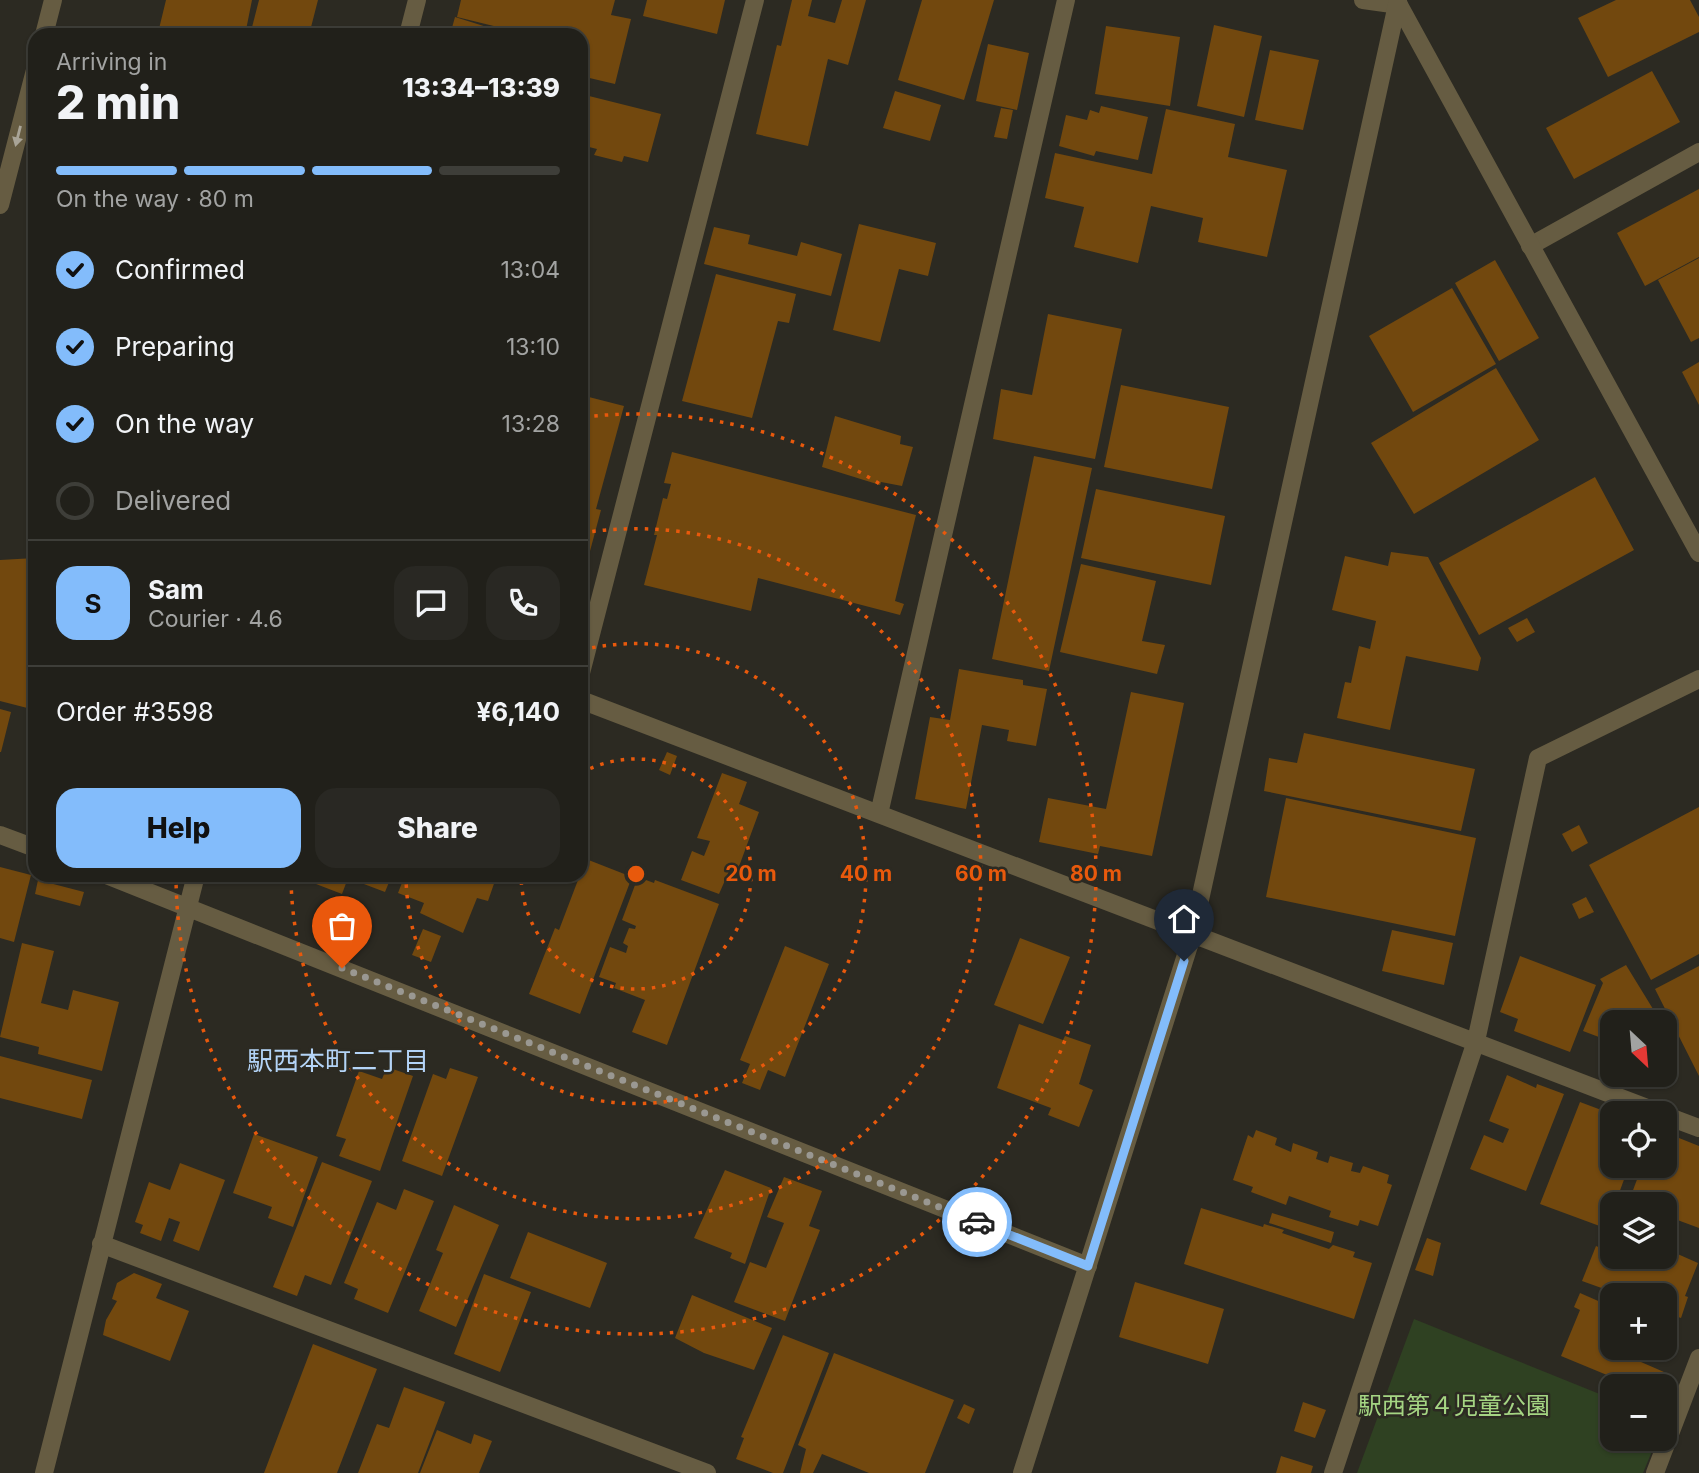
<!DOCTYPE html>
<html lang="en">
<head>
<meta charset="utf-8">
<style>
  body { margin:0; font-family:Inter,"Noto Sans JP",sans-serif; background:#292823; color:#f1f3f6; height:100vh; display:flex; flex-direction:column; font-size:26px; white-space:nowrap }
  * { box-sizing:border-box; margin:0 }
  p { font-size:23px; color:#a2a3a2 }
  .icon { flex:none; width:38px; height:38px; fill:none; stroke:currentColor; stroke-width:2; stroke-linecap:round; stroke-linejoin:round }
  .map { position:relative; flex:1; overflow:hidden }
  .side { position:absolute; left:28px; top:28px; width:560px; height:854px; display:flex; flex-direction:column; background:#21201a; border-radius:21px; box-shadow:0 2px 5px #0004,0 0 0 2px #3e3e39 }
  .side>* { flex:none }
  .needle { width:46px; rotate:154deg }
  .buttons { position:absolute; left:1600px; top:1010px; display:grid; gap:14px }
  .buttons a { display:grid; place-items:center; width:77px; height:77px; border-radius:14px; background:#21201a; box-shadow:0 2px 5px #0004,0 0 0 2px #3e3e39; font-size:35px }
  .pin { position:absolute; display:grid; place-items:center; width:60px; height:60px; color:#fff; margin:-72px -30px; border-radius:50% 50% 50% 0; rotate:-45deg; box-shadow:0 0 7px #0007 }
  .pin .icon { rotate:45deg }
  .courier { position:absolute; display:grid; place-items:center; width:70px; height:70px; margin:-35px; border:5px solid #83bcfb; border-radius:50%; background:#fff; color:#222; box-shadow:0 2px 9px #0007 }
  .head em { font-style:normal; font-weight:800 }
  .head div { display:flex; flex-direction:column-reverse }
  .head { display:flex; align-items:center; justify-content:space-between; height:119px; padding:0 28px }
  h1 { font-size:46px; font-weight:800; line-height:52px }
  .bar { display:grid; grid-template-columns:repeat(4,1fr); gap:10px 7px; align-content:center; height:84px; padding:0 28px }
  .bar i { height:9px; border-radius:5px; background:#3e3e39 }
  .bar .current { background:#83bcfb }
  .bar p { grid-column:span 4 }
  .line { display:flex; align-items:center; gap:18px; padding:0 28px; border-top:2px solid #3e3e39 }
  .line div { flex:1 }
  .round { display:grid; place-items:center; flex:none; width:74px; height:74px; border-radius:21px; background:#292823 }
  ol { padding:0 28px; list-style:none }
  li { display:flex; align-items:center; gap:21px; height:77px }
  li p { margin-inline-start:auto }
  li .icon { padding:7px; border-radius:50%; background:#83bcfb; color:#111; stroke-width:4 }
  li:last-child { color:#a2a3a2 }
  li i { width:38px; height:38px; border:4px solid #3e3e39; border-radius:50% }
  .primary-button { display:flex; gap:14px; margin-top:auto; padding:14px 28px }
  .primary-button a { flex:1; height:80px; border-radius:21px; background:#83bcfb; color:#111; font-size:28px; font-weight:800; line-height:80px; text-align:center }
  .primary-button a+a { background:#292823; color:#f1f3f6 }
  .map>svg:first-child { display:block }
</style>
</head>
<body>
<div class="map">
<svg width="1699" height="1473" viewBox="0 0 1699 1473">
  <rect width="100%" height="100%" fill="#2c2a22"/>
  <!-- green -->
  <path fill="#2f4122" d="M1414,1319L1612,1399V1438L1657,1439L1643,1473H1357Z"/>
  <!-- building -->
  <path fill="#72480e" d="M166,0H252L245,35L158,33Z
    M259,0H318L309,35H250Z
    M461,0H615L611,15L631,19L615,84L581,76L587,49L581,47V35H530L457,17Z
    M647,0H725L717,34L643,16Z
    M792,0H812L808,16L835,23L842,0H866L848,65L828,59L808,146L756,134L777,45L781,46Z
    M922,0H994L964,100L898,80Z
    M1616,0H1690L1699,17V32L1608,77L1578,18Z
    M455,17L490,28L488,35H450Z
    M1214,25L1262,36L1244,117L1197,106Z
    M1106,26L1180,37L1170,106L1095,94Z
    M988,44L1029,53L1017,110L976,101Z
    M1270,50L1319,60L1303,130L1255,120Z
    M1652,71L1680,122L1574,179L1546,128Z
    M895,91L941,105L930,141L883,128Z
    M581,94L661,114L648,162L624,156L622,162L594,155L597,149L581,145Z
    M1101,106L1148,117L1138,160L1096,151L1094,156L1059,146L1066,115L1087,120L1090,110L1099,113Z
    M1001,108L1013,110L1007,139L994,137Z
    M1166,109L1235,124L1228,157L1287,170L1267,257L1198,242L1203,218L1151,206L1138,263L1074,247L1084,207L1045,198L1055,153L1152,174Z
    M1699,189V257L1645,286L1617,233Z
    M859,224L936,243L928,276L899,269L880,342L833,330Z
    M714,227L750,235L748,244L797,256L801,242L842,254L831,296L704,264Z
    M1699,258V338L1691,342L1658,280Z
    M1495,260L1539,338L1499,361L1455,283Z
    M716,274L796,294L789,323L778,321L752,418L682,401Z
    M581,276L590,278L586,296L590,301L585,321L581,324Z
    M1452,288L1496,364L1413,412L1369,336Z
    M1048,314L1122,329L1095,459L993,439L1001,389L1032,395Z
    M1699,362V405L1682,372Z
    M1496,368L1539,440L1414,514L1371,443Z
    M1121,385L1229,407L1212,489L1104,467Z
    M581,395L624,406L596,509L601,510L582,581Z
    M835,416L901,436L900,444L913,447L902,486L881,482L880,485L822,467Z
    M34,444H35V478L26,475Z
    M672,452L916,515L895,601L904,604L900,615L758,578L751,611L644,585L657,535H654L663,498L667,499L671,484L664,483Z
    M1034,456L1092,468L1049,671L992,659Z
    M1595,477L1634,550L1479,635L1439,563Z
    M1096,489L1225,516L1211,585L1081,558Z
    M1391,552L1428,557L1481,658L1478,671L1406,656L1390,730L1337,718L1345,682L1351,683L1359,646L1370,649L1376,621L1332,610L1345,556L1388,566Z
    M35,558V710L0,701V560Z
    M1081,564L1156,581L1142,641L1165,645L1157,674L1060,652Z
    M1527,618L1535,632L1517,642L1508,628Z
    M959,669L1023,680V685L1047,689L1036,746L1007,741L1009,730L982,725L966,809L915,799L930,717L950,720Z
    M1131,692L1184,703L1152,856L1100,846L1098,854L1039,842L1048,798L1106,809Z
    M0,709L11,712L1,752H0Z
    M1304,733L1475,769L1461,831L1264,791L1269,758L1297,763Z
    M667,752L677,756L670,775L659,770Z
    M722,773L747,782L739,804L759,812L737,872L730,869L719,894L681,880L692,851L704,856L710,841L697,838Z
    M1286,798L1476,838L1455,936L1266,897Z
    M1699,807V954L1651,980L1589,865Z
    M1579,825L1588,843L1572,852L1562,834Z
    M586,859L632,877L580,1014L529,994L555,928L559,930Z
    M0,867L31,875L14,942L0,938Z
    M320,875H392L385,892L348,878L342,894L316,884Z
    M405,875H497L488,901L477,898L463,933L420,913L424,903L398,893Z
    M638,877L654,883L655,880L719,904L667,1045L632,1032L645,1000L614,988L616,983L599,977L610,947L626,953L628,946L623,943L629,928L635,929L636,926L622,920Z
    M38,880L84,892L80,906L35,894Z
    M1586,897L1594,912L1579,919L1572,904Z
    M423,929L441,936L431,962L412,955Z
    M1392,930L1453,943L1444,985L1382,971Z
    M1020,938L1070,957L1043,1024L994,1005Z
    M22,943L54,951L41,1003L68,1010L73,990L119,1002L102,1071L38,1054L39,1047L0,1037Z
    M785,946L829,964L785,1077L768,1070L760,1090L742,1083L750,1064L740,1060Z
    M1520,956L1596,985L1570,1052L1514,1031L1518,1019L1500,1012Z
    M1626,965L1661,1022H1612V1042L1583,1031L1603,983L1600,979Z
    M1699,966V1076L1655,989Z
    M1019,1024L1063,1040L1065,1036L1091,1045L1079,1084L1093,1090L1079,1127L1048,1115L1051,1108L997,1088Z
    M1664,1028L1676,1047L1669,1065L1664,1063Z
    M0,1056L92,1080L82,1119L0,1098Z
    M387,1067L413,1076L380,1171L339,1156L346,1139L336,1136L359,1071L382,1079Z
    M450,1068L478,1077L442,1176L402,1161L433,1074L446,1079Z
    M1507,1075L1536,1088L1537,1084L1564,1094L1526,1191L1470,1169L1484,1135L1503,1143L1509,1129L1489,1121Z
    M1580,1102L1612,1114V1166H1629L1615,1204H1612L1605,1228L1540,1204Z
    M1256,1130L1277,1138L1275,1145L1291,1152L1293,1143L1318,1152L1316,1159L1328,1163L1330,1156L1353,1163L1351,1171L1360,1173L1363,1166L1389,1175L1387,1183L1392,1185L1378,1226L1360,1220L1358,1226L1329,1217L1331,1211L1289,1196L1286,1205L1251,1192L1253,1187L1233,1180L1248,1135L1253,1138Z
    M1664,1132L1699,1146V1228L1664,1215V1204L1629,1201L1642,1166H1664Z
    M254,1134L318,1157L293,1227L268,1218L272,1207L233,1193Z
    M322,1162L372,1181L331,1285L305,1275L297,1296L273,1287Z
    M180,1163L225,1180L199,1251L173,1241L180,1222L169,1218L161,1241L140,1233L143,1225L135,1222L149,1182L170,1190Z
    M725,1170L771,1188L745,1264L730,1258L732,1253L694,1238Z
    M784,1177L822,1191L809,1226L820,1230L785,1321L734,1302L750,1262L766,1268L784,1223L767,1217Z
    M404,1189L434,1201L388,1313L354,1299L358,1289L344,1283L377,1202L396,1210Z
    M454,1205L499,1225L456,1327L419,1311L443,1253L436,1250Z
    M1201,1208L1263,1227L1264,1224L1284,1230L1282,1233L1329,1249L1333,1245L1355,1252L1353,1257L1372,1263L1354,1319L1184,1264Z
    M1272,1213L1334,1232L1331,1243L1269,1223Z
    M1611,1226L1612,1256H1664V1248L1698,1263L1685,1296L1688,1297L1681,1318L1664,1312V1295H1621L1582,1281L1596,1246L1603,1249Z
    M528,1232L607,1263L590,1308L510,1278Z
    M1427,1238L1441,1243L1433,1276L1415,1270Z
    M134,1273L162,1284L156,1298L189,1311L170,1361L103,1335L106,1320L117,1301L112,1299L117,1283Z
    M484,1274L531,1292L500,1372L454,1354Z
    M1135,1282L1224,1309L1208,1364L1119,1337Z
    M1580,1293L1612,1307V1348H1653L1650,1355L1645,1352L1641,1362L1664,1372L1658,1386H1624L1618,1383L1619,1380L1561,1356L1580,1310L1574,1307Z
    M692,1295L772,1328L754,1370L704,1353L675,1338Z
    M783,1335L829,1353L783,1473H773L736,1459L744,1438L741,1437Z
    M313,1344L377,1369L337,1473H264Z
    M834,1353L954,1400L925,1473H869L822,1454L813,1473H800L806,1449L798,1445Z
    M404,1387L445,1402L418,1473H358L377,1424L389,1428Z
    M1303,1402L1326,1410L1315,1438L1294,1431Z
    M964,1404L975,1409L969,1424L957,1418Z
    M437,1430L471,1444L474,1434L492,1441L479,1473H420Z
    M1281,1456L1313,1466L1311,1473H1276Z"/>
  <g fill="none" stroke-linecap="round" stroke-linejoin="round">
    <!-- minor -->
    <path stroke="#665c42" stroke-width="18" d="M1363,0L1399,5
      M408,35L417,0
      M1530,246L1699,152
      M581,673L755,0
      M581,700L1660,1113
      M879,814L1066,0
      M0,835L35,848
      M106,875L1088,1266
      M1664,1115L1699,1128
      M101,1244L707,1473
      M44,1473L196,875
      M1333,1473L1476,1041L1538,758L1699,679
      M1655,1473L1699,1358"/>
    <!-- tertiary -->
    <path stroke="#665c42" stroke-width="18" d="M1399,5L1699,553
      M44,35L53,0
      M0,205L35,70
      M1022,1473L1192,936L1398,0"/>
  </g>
  <!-- one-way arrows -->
  <defs><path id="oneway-solid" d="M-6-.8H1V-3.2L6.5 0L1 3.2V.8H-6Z" transform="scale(1.75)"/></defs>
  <use fill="#a9a497" href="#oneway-solid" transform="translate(18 136) rotate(104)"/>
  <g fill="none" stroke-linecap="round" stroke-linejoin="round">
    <!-- done -->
    <path stroke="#9a9892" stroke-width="7" stroke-dasharray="0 12.6" d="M342,968L977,1222"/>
    <!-- route -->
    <path stroke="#83bcfb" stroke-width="9" d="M977,1222L1088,1266L1184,961"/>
  </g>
  <!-- distance rings -->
  <g fill="none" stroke="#e8590c" stroke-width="3.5" stroke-dasharray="3.5 7">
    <path d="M581 773A115 115 0 1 1 521 875"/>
    <path d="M582 650A230 230 0 1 1 406 876"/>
    <path d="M582 533A345 345 0 1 1 291 877"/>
    <path d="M584 417A460 460 0 1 1 176 878"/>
  </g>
  <g text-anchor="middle" stroke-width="5" stroke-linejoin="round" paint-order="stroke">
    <!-- park labels -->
    <g font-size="24" fill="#a5d583" stroke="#2c2a22">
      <text x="1454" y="1414">駅西第４児童公園</text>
    </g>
    <!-- neighbourhood labels -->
    <g font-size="26" fill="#b4d4f7" stroke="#2c2a22">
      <text x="338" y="1070">駅西本町二丁目</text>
    </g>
  </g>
  <circle cx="636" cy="874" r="10" fill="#e8590c" stroke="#2c2a22" stroke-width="3.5"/>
  <g font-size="21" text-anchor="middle" font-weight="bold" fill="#e8590c" stroke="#2c2a22" stroke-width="5" stroke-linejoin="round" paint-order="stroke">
    <text x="751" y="881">20 m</text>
    <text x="866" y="881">40 m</text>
    <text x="981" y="881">60 m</text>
    <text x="1096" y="881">80 m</text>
  </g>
</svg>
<div class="buttons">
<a><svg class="needle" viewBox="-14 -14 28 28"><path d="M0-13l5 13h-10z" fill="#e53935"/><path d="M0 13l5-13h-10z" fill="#a2a3a2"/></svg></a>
<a><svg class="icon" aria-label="locate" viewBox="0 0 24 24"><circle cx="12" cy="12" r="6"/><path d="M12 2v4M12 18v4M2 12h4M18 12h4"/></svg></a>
<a><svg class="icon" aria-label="layers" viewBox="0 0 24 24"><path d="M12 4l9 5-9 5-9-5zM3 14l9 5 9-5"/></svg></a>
<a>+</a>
<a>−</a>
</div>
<div class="pin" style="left:342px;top:968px;background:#ea580c"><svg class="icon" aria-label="bag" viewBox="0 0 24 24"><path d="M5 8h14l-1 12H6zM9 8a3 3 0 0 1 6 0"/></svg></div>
<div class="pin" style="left:1184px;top:961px;background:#1f2937"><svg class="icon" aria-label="home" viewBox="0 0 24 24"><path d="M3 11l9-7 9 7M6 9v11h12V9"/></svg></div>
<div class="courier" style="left:977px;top:1222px"><svg class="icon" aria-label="car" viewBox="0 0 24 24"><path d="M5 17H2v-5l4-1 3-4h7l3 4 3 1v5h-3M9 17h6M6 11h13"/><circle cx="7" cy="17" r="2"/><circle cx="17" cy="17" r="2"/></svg></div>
<section class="side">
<div class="head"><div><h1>2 min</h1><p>Arriving in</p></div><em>13:34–13:39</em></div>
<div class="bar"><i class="current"></i><i class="current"></i><i class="current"></i><i></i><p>On the way · 80 m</p></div>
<ol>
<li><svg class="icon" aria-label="check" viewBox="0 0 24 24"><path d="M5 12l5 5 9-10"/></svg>Confirmed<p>13:04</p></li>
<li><svg class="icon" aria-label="check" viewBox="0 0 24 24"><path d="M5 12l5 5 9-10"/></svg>Preparing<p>13:10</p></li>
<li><svg class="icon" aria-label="check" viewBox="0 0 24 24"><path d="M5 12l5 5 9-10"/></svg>On the way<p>13:28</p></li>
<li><i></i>Delivered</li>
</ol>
<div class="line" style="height:126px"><b class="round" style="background:#83bcfb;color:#111">S</b><div><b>Sam</b><p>Courier · 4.6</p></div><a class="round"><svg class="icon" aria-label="chat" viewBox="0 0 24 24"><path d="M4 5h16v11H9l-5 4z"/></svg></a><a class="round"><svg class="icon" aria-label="phone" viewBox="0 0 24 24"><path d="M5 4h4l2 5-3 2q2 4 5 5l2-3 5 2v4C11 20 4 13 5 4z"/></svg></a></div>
<div class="line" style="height:91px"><div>Order #3598</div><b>¥6,140</b></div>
<div class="primary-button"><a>Help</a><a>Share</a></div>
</section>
</div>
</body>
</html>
